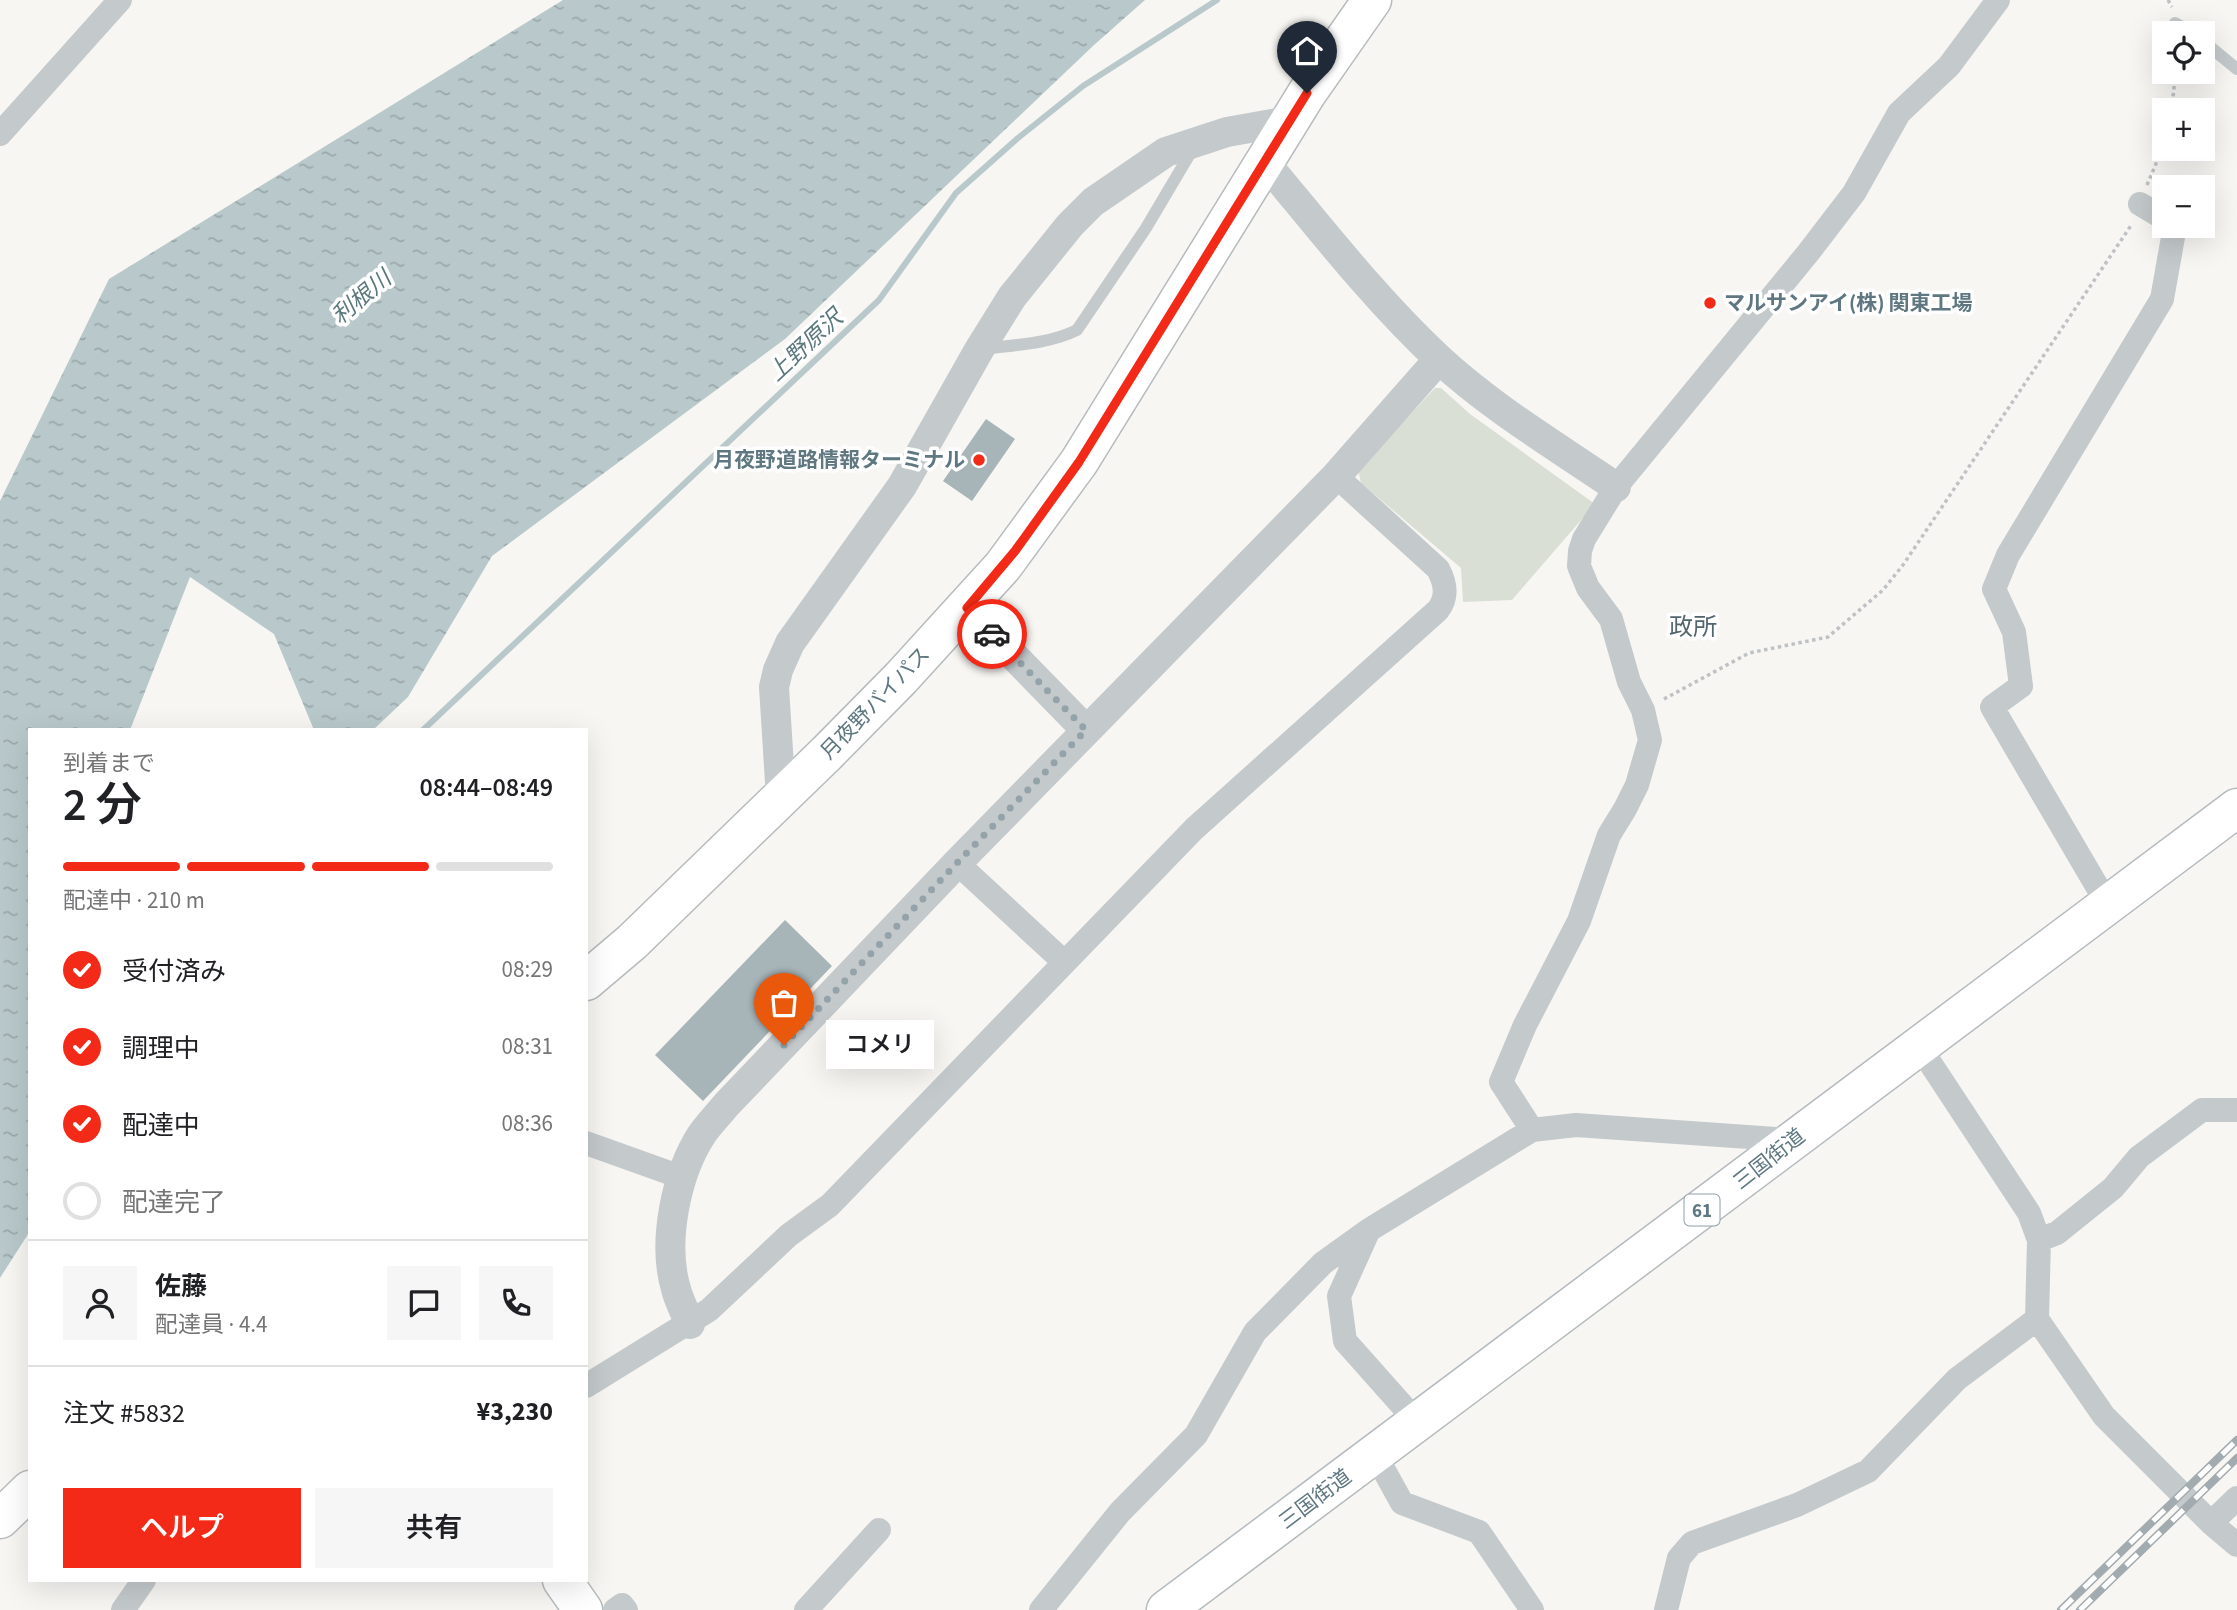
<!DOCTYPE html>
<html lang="ja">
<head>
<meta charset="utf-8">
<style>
  body { margin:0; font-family:"Source Sans 3","Noto Sans JP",sans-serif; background:#f6f6f6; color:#202124; height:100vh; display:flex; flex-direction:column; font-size:26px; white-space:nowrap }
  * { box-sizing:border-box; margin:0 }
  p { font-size:23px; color:#757577 }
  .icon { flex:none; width:38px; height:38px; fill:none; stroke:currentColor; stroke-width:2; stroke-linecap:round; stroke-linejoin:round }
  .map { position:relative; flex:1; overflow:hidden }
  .sheet { position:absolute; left:28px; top:728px; width:560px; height:854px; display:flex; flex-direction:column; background:#fff; border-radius:0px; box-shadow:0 7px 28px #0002 }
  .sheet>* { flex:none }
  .controls { position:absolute; left:2152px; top:21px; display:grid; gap:14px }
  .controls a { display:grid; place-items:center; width:63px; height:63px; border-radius:0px; background:#fff; box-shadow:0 7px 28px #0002; font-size:35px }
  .pin { position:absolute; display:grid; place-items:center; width:60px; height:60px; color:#fff; margin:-72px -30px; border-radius:50% 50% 50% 0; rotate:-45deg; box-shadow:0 0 7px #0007 }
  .pin .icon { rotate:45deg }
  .courier { position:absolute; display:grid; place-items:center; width:70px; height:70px; margin:-35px; border:5px solid #f32a17; border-radius:50%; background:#fff; color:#222; box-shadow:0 2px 9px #0007 }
  .bubble { position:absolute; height:49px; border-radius:0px; background:#fff; box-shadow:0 7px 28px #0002; font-size:23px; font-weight:600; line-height:49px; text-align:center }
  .head em { font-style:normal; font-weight:600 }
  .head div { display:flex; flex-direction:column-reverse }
  .head { display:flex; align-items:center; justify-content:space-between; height:119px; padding:0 35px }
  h1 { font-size:46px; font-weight:600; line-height:52px }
  .bar { display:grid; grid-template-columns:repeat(4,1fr); gap:10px 7px; align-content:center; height:84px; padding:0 35px }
  .bar i { height:9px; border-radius:5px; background:#e0e0e0 }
  .bar .selected { background:#f32a17 }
  .bar p { grid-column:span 4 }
  .line { display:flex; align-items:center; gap:18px; padding:0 35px; border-top:2px solid #e0e0e0 }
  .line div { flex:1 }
  .round { display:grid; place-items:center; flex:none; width:74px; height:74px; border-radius:0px; background:#f6f6f6 }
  ol { padding:0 35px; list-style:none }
  li { display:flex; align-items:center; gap:21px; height:77px }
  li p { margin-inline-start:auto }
  li .icon { padding:7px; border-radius:50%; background:#f32a17; color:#fff; stroke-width:4 }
  li:last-child { color:#757577 }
  li i { width:38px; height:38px; border:4px solid #e0e0e0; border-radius:50% }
  .button { display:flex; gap:14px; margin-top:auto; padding:14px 35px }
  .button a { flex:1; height:80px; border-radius:0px; background:#f32a17; color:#fff; font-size:28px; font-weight:600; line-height:80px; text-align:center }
  .button a+a { background:#f6f6f6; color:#202124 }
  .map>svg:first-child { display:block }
</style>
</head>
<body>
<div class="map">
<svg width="2237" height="1610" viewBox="0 0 2237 1610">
  <defs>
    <pattern id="water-ripples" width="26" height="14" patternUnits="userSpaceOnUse" patternTransform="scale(1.75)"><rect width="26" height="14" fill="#b9c9cb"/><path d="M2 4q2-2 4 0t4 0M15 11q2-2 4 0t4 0" fill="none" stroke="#9aa8aa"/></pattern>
  </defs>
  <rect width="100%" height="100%" fill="#f7f6f3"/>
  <!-- park -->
  <path fill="#d9dfd4" d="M1435,388H1441L1470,414L1595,504L1512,600L1463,602L1461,568L1361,483L1358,470Z"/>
  <!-- water -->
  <path fill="url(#water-ripples)" d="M563,0H1145L1094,45L785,339L492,556L408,697L373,730H314L274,634L190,577L130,730H30V1231L0,1278V501L109,279Z"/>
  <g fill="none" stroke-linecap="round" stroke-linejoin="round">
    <!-- stream -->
    <path stroke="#b9c9cb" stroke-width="6" d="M423,730L879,300L956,193L1018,138L1083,86L1217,0"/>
  </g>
  <!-- building -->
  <path fill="#a7b4b8" d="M986,419L1015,439L972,501L943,481Z
    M785,920L832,966L703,1101L655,1055Z"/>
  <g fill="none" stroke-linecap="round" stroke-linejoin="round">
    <defs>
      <path id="primary" d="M1166,1610L2237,808"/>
      <path id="trunk" d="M586,981L632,942L827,753L901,678L1003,566L1079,462L1307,93L1372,0
        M0,1519L30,1490
        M562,1580L583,1610"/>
    </defs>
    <!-- primary casing -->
    <use href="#primary" stroke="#b4bbbe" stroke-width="41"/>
    <!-- trunk casing -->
    <use href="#trunk" stroke="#b6bbbd" stroke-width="41"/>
    <!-- path -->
    <path stroke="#bfc2c4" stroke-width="3.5" stroke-dasharray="3.5 3.5" stroke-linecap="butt" d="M2168,0L2172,7
      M2170,110L2174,91V72
      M2147,185L2163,147L2165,136
      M1664,699L1749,653L1828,637L1883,590L1903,565L2132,224"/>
    <!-- service -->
    <path stroke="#c4c9cc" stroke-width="12" d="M2175,23L2193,33
      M2203,41L2237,69
      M982,349C1013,345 1049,344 1077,330L1146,228L1194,147"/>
    <!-- minor -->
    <path stroke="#c4c9cc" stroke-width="24" d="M0,134L120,0
      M2140,204L2165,219
      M957,863L1063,961
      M2108,905L1992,707L2021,686L2014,632L1994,589L2008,555L2162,299L2175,226
      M1919,1046L2029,1213L2039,1240L2037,1319L2104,1416L2211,1523L2237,1545
      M1532,1130L1501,1082L1525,1025L1579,921L1609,835L1625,809L1637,785L1650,740L1643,710L1629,682L1611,619L1588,588L1579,566L1580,551L1584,539L1616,487L1808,253L1854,193L1899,113L1949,66L1998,0
      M586,1143L681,1177
      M1367,1234L1339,1296L1345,1341L1417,1422
      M2039,1240L2057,1233L2113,1188L2139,1157L2202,1110H2237
      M586,1386L709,1310L789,1235L830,1205L1194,829L1438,610C1448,597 1446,584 1438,569L1336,476
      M1375,1454L1402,1503L1479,1532L1532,1610
      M2211,1523L2237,1498
      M123,1610L144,1580
      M615,1610L622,1605L626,1610
      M806,1610L879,1530
      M1041,1610L1120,1512L1196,1435L1255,1332L1323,1263L1369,1230L1532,1130L1576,1125L1792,1140
      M1666,1610L1679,1558L1692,1543L1797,1505L1868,1471L1957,1379L2037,1319"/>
    <!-- tertiary -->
    <path stroke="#c4c9cc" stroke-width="30" d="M1264,161C1320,228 1374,298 1438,358C1492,408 1556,446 1616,487
      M967,608L1086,730
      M781,798L774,687L778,670L790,643L902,486L979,350L1012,297L1070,225L1093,202L1166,152L1227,132L1289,121
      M690,1324C685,1312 679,1301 676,1289C662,1242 676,1174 702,1134C709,1124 718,1115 726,1105L957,863L1336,476L1439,359"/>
    <!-- primary -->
    <use href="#primary" stroke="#fff" stroke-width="38"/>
    <!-- trunk -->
    <use href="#trunk" stroke="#fff" stroke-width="38"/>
    <defs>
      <path id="rail" d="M2061,1610L2237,1440
        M2080,1610L2237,1458"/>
    </defs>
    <!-- rail casing -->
    <use href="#rail" stroke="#a2abaf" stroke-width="8"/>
    <!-- rail -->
    <use href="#rail" stroke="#fff" stroke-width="5" stroke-dasharray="16" stroke-linecap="butt"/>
  </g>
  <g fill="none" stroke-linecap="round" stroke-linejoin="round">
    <!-- done -->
    <path stroke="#94a3a9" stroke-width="7" stroke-dasharray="0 12.6" d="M784,1045L957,863L1086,730L992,634"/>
    <!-- route -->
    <path stroke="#f32a17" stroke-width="9" d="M992,634L967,608L1015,551L1079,462L1307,93"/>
  </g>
  <!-- markers -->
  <g fill="#f32a17" stroke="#fff" stroke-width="2.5">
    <circle cx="1710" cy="303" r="7"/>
    <circle cx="979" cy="460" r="7"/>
  </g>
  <g text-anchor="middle" stroke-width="7" stroke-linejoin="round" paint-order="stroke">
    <!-- shield labels -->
    <rect fill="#fff" stroke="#8fa0a7" stroke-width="2" x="1684.5" y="1194.5" width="35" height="31" rx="5"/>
    <g font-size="19" font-weight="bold" fill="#5f7781">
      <text x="1702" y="1217">61</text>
    </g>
    <!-- poi labels -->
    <g font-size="21" font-weight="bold" fill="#5f7781" stroke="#fff" text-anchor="start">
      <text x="1724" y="310">マルサンアイ(株) 関東工場</text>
      <text x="965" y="467" text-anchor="end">月夜野道路情報ターミナル</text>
    </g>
    <!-- street labels -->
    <g font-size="21" fill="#5f7781" stroke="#fff">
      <text transform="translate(875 703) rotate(-46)" y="7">月夜野バイパス</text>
      <text transform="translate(1769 1159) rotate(-38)" y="7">三国街道</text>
      <text transform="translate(1315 1499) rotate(-37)" y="7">三国街道</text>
    </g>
    <!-- water labels -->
    <g font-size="23" font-style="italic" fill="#5a787c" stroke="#fff">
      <text transform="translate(361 297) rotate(-40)" y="8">利根川</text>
      <text transform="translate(805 345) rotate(-43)" y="8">上野原沢</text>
    </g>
    <!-- quarter labels -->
    <g font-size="24" fill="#52646c" stroke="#fff">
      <text x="1693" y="635">政所</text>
    </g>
  </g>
</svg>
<div class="controls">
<a><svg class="icon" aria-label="locate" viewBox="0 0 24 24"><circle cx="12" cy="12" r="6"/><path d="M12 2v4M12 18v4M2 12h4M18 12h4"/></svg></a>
<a>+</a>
<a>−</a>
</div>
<div class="pin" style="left:784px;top:1045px;background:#ea580c"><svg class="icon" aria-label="bag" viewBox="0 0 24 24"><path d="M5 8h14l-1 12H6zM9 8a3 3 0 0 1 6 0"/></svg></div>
<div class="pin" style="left:1307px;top:93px;background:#1f2937"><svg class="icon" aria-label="home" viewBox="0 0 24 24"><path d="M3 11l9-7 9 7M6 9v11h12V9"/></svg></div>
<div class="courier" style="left:992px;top:634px"><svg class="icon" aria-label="car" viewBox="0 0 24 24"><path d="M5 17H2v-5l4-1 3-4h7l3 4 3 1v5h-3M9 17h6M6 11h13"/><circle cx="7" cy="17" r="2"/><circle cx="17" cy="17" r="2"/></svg></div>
<div class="bubble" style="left:826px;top:1020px;width:108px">コメリ</div>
<section class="sheet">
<div class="head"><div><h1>2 分</h1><p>到着まで</p></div><em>08:44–08:49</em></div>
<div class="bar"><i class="selected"></i><i class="selected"></i><i class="selected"></i><i></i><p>配達中 · 210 m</p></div>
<ol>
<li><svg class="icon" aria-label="check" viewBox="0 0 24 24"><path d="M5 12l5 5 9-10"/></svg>受付済み<p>08:29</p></li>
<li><svg class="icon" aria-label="check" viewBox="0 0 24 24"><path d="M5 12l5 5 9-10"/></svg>調理中<p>08:31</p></li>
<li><svg class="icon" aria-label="check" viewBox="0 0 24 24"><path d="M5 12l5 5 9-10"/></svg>配達中<p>08:36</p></li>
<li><i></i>配達完了</li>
</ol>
<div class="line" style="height:126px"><a class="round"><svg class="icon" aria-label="person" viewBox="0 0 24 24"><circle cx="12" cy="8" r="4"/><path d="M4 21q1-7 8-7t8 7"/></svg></a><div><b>佐藤</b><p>配達員 · 4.4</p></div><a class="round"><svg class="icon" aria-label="chat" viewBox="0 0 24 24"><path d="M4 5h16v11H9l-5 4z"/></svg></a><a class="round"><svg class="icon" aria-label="phone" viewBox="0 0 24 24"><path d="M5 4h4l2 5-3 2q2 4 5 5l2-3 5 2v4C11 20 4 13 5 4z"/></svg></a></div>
<div class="line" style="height:91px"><div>注文 #5832</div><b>¥3,230</b></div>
<div class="button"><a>ヘルプ</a><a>共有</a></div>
</section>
</div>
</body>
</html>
